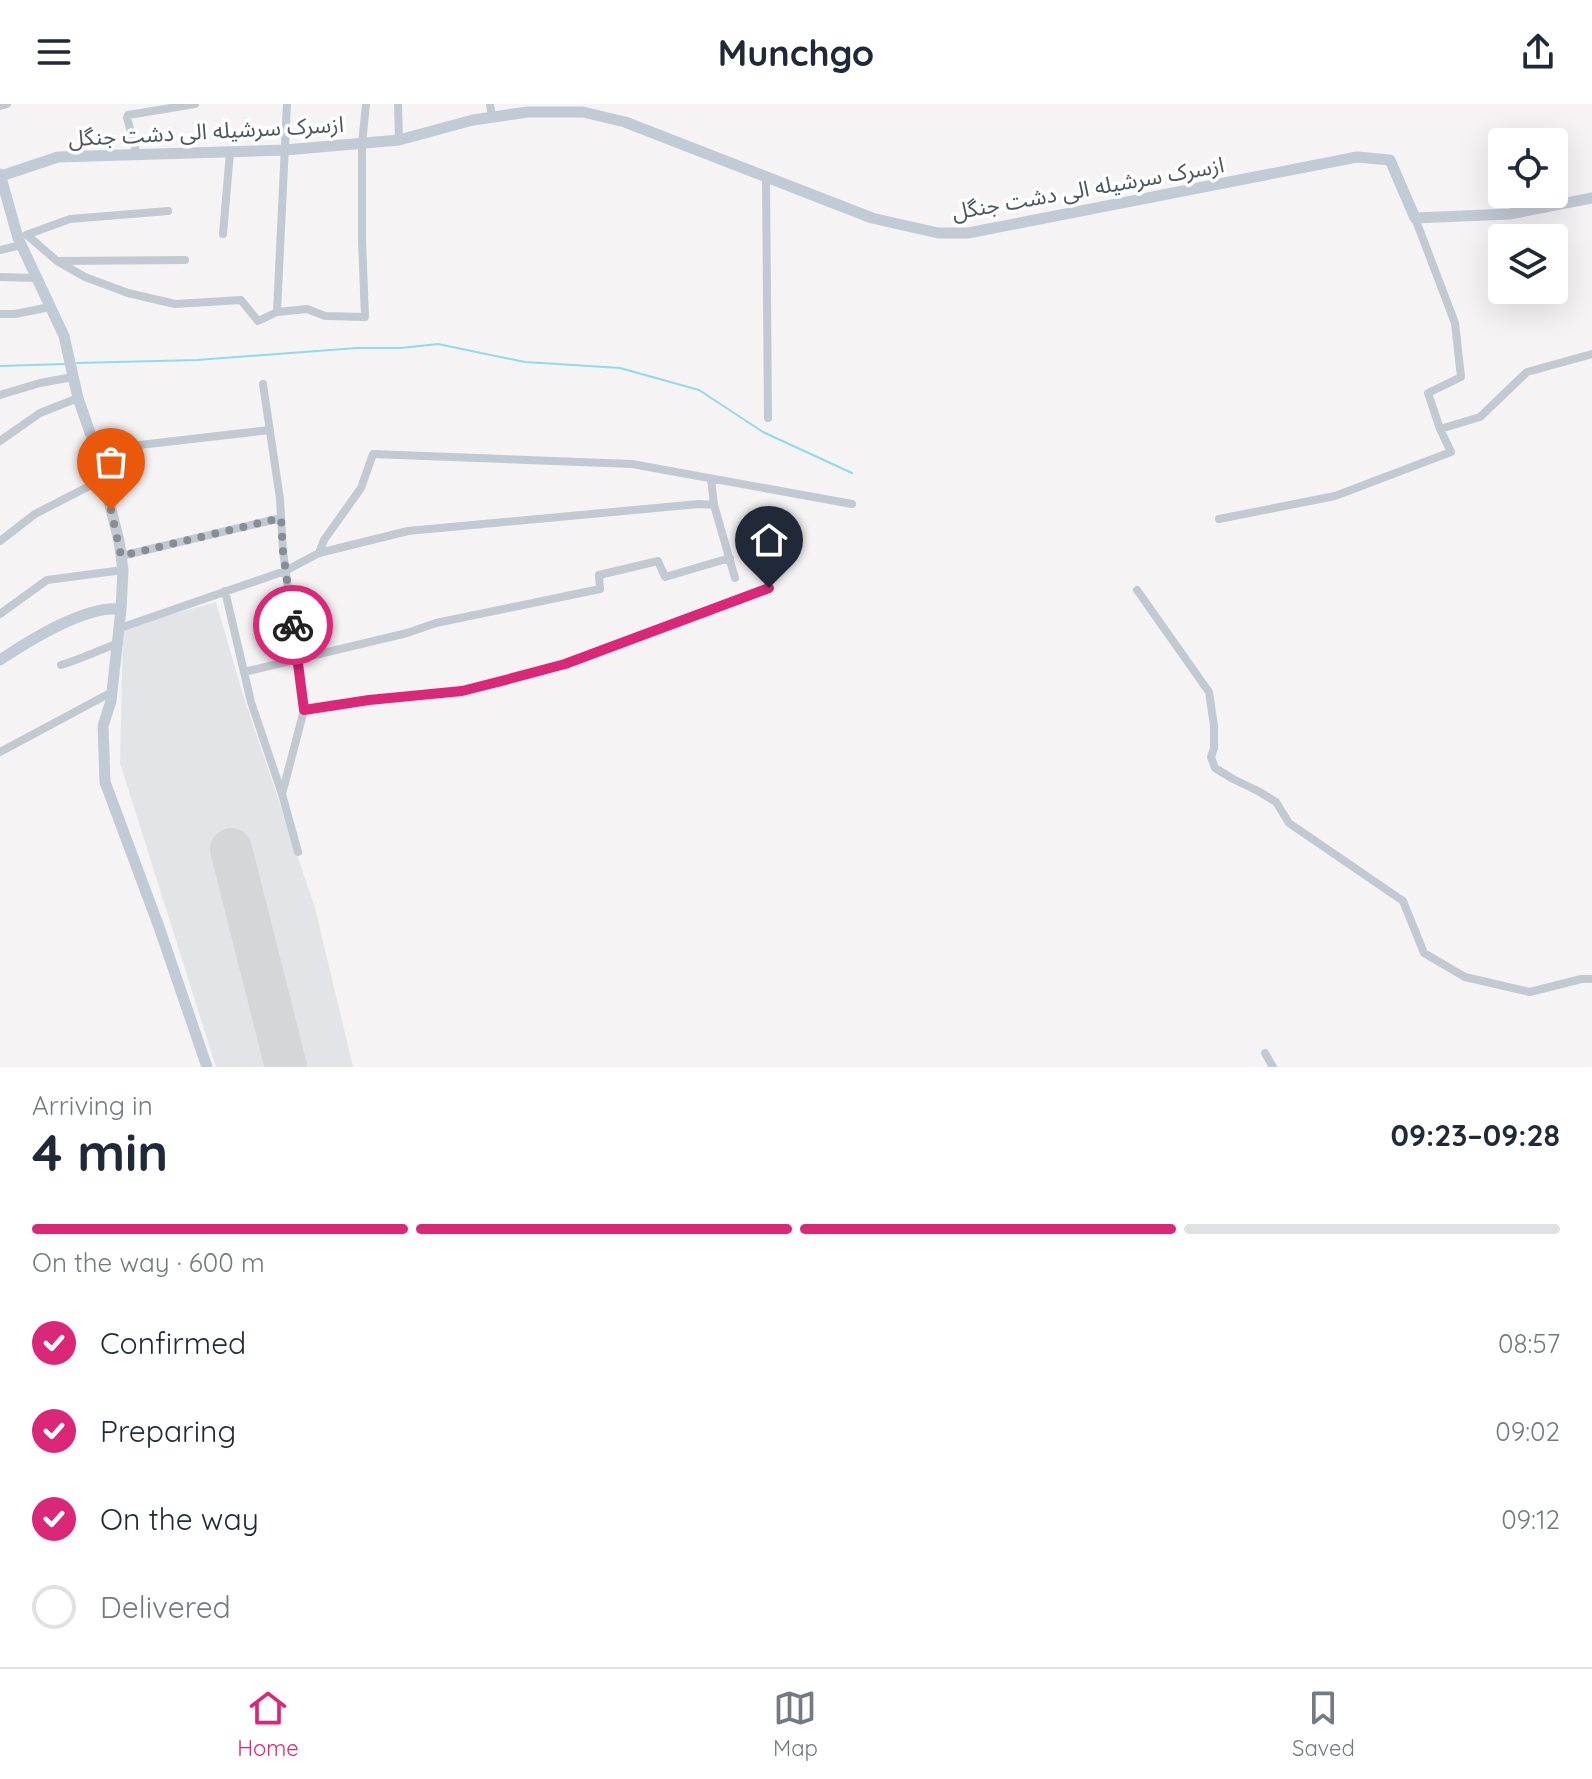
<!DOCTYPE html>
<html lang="en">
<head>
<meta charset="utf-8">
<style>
  body { margin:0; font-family:Quicksand,"Noto Sans Arabic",sans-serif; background:#f2f2f3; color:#1f2937; height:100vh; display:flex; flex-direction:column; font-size:30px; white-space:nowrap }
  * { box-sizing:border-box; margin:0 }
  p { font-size:26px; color:#747a83 }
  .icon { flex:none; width:44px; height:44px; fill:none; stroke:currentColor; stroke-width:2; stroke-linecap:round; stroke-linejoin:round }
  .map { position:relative; height:963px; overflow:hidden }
  .sheet { display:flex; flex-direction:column; background:#fff; flex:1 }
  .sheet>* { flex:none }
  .tools { position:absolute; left:1488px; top:24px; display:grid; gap:16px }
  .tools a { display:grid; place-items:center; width:80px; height:80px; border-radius:8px; background:#fff; box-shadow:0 8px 32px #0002; font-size:40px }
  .pin { position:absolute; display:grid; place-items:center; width:68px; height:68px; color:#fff; margin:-82px -34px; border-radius:50% 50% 50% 0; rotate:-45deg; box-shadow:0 0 8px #0007 }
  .pin .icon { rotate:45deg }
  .courier { position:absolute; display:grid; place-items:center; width:80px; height:80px; margin:-40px; border:6px solid #db2777; border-radius:50%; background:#fff; color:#222; box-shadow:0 2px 10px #0007 }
  .headline em { font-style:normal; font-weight:700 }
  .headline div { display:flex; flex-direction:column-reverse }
  .headline { display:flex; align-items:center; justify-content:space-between; height:136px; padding:0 32px }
  h1 { font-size:52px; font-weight:700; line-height:60px }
  .bar { display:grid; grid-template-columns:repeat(4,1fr); gap:12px 8px; align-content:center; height:96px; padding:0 32px }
  .bar i { height:10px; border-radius:6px; background:#e0e1e3 }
  .bar .selected { background:#db2777 }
  .bar p { grid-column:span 4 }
  ol { padding:0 32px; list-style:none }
  li { display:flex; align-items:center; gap:24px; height:88px }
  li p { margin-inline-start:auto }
  li .icon { padding:8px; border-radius:50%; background:#db2777; color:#fff; stroke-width:4 }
  li:last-child { color:#747a83 }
  li i { width:44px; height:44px; border:4px solid #e0e1e3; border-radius:50% }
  header { display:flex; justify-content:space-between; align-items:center; height:104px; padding:0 32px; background:#fff; font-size:36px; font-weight:700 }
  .dock { display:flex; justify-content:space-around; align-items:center; height:112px; border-top:2px solid #e0e1e3; background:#fff; font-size:22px; color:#747a83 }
  .dock a { display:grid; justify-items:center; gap:4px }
  .dock .selected { color:#db2777 }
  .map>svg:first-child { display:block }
</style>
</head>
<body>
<header><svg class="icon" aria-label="menu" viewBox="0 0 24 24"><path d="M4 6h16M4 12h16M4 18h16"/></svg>Munchgo<svg class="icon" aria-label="share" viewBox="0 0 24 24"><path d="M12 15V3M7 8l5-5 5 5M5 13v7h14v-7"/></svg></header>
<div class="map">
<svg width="1592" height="963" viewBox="0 0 1592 963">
  <rect width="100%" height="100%" fill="#f5f3f3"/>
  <!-- airport -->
  <path fill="#e2e4e7" d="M216,498L243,591L315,804L353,963H216L120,659L123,524Z"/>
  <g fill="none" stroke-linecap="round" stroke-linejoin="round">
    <!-- stream -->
    <path stroke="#90daee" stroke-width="2" d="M77,259L197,256L357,244H401L438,240L525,258L620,264L699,286L763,328L852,369
      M0,262L66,260"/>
    <!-- runway -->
    <path stroke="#d5d6d8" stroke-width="42" d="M231,745L286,963"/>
    <!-- street -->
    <path stroke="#c1cad2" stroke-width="8" d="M398,0L399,36
      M490,0L492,14
      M0,2L7,0
      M137,50L127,14L128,11L195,0
      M766,74L768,314
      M1415,114L1455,219L1461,273L1428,289L1440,325
      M223,130L230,48
      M26,131L70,115L168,107
      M27,131L57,157L85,173L128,189L175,200L241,196L258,217L277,208L307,205L325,212L365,213L362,136V40L366,0
      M0,146L21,141
      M58,157L185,156
      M0,173L36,174
      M277,208L287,0
      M0,210H15L50,203
      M263,280L280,395L283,447L304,606L282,690
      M0,291L40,279L73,273
      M0,337L40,309L78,294
      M96,346L270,326
      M711,375L714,401L735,474
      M1219,415L1335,392L1451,348L1440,325L1480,313L1527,268L1592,250
      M0,437L35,410L103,375
      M319,449L324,436L361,384L373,350L632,360L852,400
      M121,452L281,414
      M1137,486L1209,588L1214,622V644L1211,653L1215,664L1233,675L1258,687L1276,698L1289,719L1403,797L1424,849L1465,873L1530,888L1581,875H1592
      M225,487L251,598L282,690L298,748
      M0,510L47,476L123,466
      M120,524L285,467L319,449L408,427L699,400L714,401
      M61,561C81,555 99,546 119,539
      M244,568L407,529L436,519L600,485L599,471L658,457L665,473L730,454
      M304,606L369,596L462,587L509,575L565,560L769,484
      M0,648L112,588
      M1265,949L1273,963"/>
    <!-- secondary -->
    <path stroke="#c1cbd6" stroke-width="11" d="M0,70L18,134L64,232L78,294L96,346L119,437L123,466L121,505L111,597L103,622L105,678L159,823L207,963
      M1,72L58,53L285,46L399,36L473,16L528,8H583L625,18L872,114L938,129H968L1357,53L1390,56L1415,114L1510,110L1592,94
      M0,556C30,536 85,501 121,505"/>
  </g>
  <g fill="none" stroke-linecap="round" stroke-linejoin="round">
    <!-- done -->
    <path stroke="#868d94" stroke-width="8" stroke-dasharray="0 14.4" d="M111,406L121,452L281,414L283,447L293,521"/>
    <!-- route -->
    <path stroke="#db2777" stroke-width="10" d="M293,521L304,606L369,596L462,587L509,575L565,560L769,484"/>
  </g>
  <g text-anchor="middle" stroke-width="7" stroke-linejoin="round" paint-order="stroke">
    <!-- street labels -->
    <g font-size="22" fill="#4a5661" stroke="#fff">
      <text transform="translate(206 27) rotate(-3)" y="8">ازسرک سرشیله الی دشت جنگل</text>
      <text transform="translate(1088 84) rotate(-10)" y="8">ازسرک سرشیله الی دشت جنگل</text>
    </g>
  </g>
</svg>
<div class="tools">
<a><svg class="icon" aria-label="locate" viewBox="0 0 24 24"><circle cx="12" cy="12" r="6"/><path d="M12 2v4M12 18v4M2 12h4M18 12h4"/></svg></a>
<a><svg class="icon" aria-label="layers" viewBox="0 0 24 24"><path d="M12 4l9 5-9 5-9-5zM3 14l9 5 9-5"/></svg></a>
</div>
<div class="pin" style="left:111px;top:406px;background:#ea580c"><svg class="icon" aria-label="bag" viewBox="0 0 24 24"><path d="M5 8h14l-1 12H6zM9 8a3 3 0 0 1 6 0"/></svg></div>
<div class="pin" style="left:769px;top:484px;background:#1f2937"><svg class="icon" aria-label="home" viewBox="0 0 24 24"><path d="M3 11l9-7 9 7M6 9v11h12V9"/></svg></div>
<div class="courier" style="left:293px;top:521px"><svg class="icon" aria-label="bike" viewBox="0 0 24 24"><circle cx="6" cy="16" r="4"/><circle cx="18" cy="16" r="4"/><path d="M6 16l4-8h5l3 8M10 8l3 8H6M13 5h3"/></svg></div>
</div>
<section class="sheet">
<div class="headline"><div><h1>4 min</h1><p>Arriving in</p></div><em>09:23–09:28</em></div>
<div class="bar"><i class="selected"></i><i class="selected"></i><i class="selected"></i><i></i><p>On the way · 600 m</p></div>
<ol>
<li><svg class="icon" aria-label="check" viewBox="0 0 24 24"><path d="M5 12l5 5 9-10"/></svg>Confirmed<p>08:57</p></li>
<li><svg class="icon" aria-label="check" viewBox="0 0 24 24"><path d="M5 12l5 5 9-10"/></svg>Preparing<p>09:02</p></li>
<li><svg class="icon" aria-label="check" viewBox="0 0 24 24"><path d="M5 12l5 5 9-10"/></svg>On the way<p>09:12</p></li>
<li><i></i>Delivered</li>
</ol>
</section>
<nav class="dock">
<a class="selected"><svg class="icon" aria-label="home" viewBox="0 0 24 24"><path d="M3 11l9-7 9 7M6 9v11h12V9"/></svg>Home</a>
<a><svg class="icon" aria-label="map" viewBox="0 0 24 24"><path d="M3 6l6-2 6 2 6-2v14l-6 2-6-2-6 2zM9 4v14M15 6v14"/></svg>Map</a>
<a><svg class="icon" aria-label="saved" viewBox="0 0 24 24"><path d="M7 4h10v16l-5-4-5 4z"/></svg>Saved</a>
</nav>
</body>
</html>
